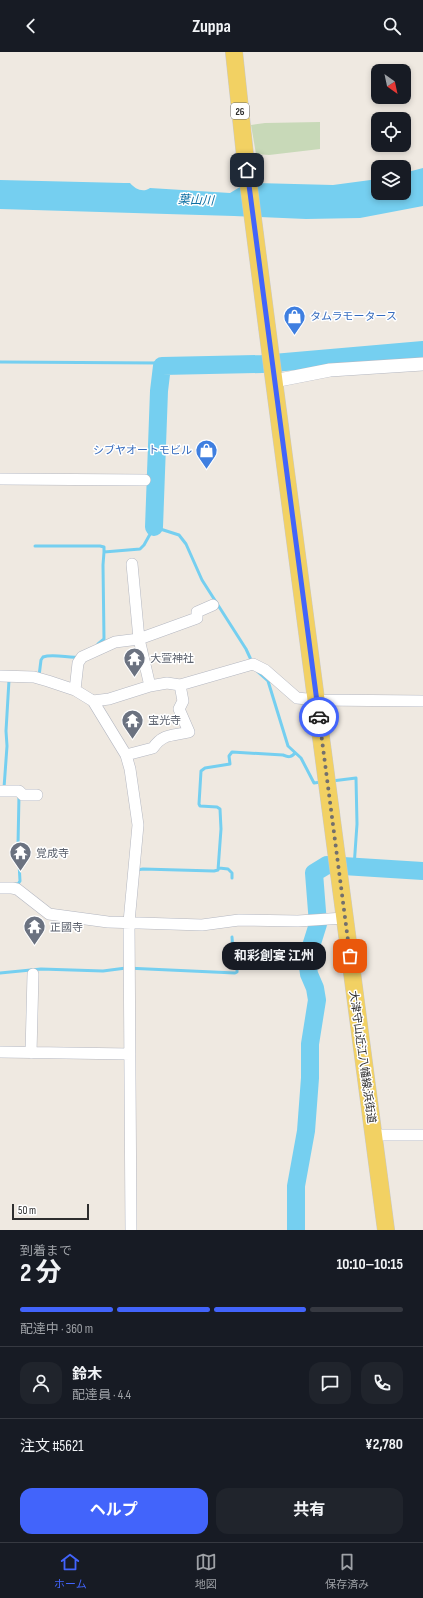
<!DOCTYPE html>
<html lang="ja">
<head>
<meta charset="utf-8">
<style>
  body { margin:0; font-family:"Sofia Sans Condensed","Noto Sans JP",sans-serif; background:#20242c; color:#f1f3f6; height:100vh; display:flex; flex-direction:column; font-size:15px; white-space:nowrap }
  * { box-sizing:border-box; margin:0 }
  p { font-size:13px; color:#9ea1a6 }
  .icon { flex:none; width:22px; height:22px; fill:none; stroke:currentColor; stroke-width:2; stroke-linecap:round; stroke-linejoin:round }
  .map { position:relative; height:1178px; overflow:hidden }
  .details { display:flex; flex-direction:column; background:#171b24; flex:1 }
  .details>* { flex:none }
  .needle { width:26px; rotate:147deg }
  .fabs { position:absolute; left:371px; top:12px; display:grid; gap:8px }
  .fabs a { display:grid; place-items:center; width:40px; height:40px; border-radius:8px; background:#171b24; box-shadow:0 2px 6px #0003; font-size:20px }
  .scale { position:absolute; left:12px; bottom:10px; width:77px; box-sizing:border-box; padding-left:4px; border:2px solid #2e2e2e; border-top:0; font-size:11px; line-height:14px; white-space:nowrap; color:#2e2e2e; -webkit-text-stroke:3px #fff; paint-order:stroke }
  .pin { position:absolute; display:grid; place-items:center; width:34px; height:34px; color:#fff; margin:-17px; border-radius:8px; box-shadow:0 2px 6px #0006 }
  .courier { position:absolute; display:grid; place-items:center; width:40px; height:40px; margin:-20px; border:3px solid #4264fb; border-radius:50%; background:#fff; color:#222; box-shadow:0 1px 5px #0007 }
  .bubble { position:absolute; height:28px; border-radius:12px; background:#171b24; box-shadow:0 2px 6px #0003; font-size:13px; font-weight:700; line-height:28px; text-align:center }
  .overview em { font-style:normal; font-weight:700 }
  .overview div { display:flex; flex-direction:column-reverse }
  .overview { display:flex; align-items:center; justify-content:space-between; height:68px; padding:0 20px }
  h1 { font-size:26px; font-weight:700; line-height:30px }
  .bar { display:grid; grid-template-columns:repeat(4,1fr); gap:6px 4px; align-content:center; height:48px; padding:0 20px }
  .bar i { height:5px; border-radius:3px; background:#363941 }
  .bar .on { background:#4264fb }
  .bar p { grid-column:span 4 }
  .line { display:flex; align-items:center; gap:10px; padding:0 20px; border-top:1px solid #363941 }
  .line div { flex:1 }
  .round { display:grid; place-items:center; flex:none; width:42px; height:42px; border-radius:12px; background:#20242c }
  .cta { display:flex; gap:8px; margin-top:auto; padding:8px 20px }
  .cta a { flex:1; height:46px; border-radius:12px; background:#4264fb; color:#fff; font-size:16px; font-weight:700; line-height:46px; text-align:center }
  .cta a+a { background:#20242c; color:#f1f3f6 }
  header { display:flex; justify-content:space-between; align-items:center; height:52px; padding:0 20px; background:#171b24; font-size:18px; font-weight:700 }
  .dock { display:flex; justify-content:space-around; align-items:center; height:56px; border-top:1px solid #363941; background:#171b24; font-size:11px; color:#9ea1a6 }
  .dock a { display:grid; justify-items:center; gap:2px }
  .dock .on { color:#4264fb }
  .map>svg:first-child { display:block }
</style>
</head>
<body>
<header><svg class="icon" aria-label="back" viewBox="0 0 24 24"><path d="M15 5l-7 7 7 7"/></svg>Zuppa<svg class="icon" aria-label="search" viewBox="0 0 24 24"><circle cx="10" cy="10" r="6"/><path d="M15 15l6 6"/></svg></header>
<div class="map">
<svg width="423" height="1178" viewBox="0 0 423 1178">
  <rect width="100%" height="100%" fill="#efe9e1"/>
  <!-- cemetery -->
  <path fill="#c8d9b8" d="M320,70V97L269,103L256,102L251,73L265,71Z"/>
  <!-- water -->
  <path fill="#75cff0" d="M423,116V154L360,166L306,167L234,164L0,157V128L124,131H130C135,137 143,141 150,136L230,141L245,132L256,131L333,133L378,127V141H404V121Z"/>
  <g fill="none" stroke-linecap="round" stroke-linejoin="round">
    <!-- stream -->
    <path stroke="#75cff0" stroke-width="3" d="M0,310L159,311L162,314
      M35,494H100L104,495V500L140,497L144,493L154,475L179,483L186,492L202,528L246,597L252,610
      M98,592L104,587L103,513L104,500
      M258,620L268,629L288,694L301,706L314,731L321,730
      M39,624L41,608L43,605C54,601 71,607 78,605
      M332,729L356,726L357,772L354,815
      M4,736L7,694L6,679L9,628H10
      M219,816L228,817L232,821V826
      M137,818L143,817L214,819L218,818L221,777L220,757L217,755L200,754L199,752L201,719L205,716L230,712L229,704L232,700L283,703C288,705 291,706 295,701
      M16,832H18L20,829L18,793L19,743
      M232,885L233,900L235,905L237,906
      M0,921L41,917L103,919L126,916L235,921L237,920V906L307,907"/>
    <!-- river -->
    <path stroke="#75cff0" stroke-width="18" d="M154,475L159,339L162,314L262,312L423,298
      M296,1178V1134L306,1079L310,1026V992L317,948L315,936L309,922L307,907L318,872L314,821L327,813L423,819"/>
    <defs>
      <path id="minor" d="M0,427L145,428
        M132,512L139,587L150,634
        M0,624L34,625L48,629L75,638L93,649L126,703L130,717L138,773L129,870L131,1178
        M75,638L78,611L82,605L115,590L139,587L197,566V560L213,553
        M93,649L109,647L150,634L167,631L180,633L253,612L265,618L297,646L317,648L423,649
        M126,703L153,696C163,681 173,684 189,680L179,657L183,649L180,633
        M0,739H19L23,743H37
        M0,836H12L17,837L49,862L108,870L202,873L239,868L298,869L344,866
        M0,1000L130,1002
        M31,1001L33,922
        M374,1083H423"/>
      <path id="tertiary" d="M274,329L330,318L423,312"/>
      <path id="primary" d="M234,0L246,113L274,329L386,1178"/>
    </defs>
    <!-- minor casing -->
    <use href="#minor" stroke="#b4b7c1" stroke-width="12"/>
    <!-- tertiary casing -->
    <use href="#tertiary" stroke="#b4b7c1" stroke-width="14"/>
    <!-- primary casing -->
    <use href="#primary" stroke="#c9c9c9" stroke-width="18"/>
    <!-- minor -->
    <use href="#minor" stroke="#fff" stroke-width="11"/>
    <!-- tertiary -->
    <use href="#tertiary" stroke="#fff" stroke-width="13"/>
    <!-- primary -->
    <use href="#primary" stroke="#f2d163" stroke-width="17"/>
  </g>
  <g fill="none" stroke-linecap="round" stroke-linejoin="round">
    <!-- done -->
    <path stroke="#726f6d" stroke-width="4" stroke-dasharray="0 7.2" d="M319,665L350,904"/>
    <!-- route -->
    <path stroke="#4264fb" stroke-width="5" d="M247,118L319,665"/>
  </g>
  <!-- icons -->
  <defs>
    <symbol id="shop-pin" viewBox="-11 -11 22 30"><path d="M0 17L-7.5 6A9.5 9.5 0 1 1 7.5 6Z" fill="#3f7fe0" stroke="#fff"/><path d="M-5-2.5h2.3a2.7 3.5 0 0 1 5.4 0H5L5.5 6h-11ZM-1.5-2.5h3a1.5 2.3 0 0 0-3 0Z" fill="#fff"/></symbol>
    <symbol id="temple-pin" viewBox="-11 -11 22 30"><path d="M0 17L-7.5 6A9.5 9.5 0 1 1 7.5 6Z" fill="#6b7280" stroke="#fff"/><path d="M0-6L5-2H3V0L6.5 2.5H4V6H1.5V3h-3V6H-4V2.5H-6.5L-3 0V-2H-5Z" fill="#fff"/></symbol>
  </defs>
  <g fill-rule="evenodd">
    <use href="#shop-pin" x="282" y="252" width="25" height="34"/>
    <use href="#shop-pin" x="194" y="386" width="25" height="34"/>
    <use href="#temple-pin" x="122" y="594" width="25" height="34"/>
    <use href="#temple-pin" x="120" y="656" width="25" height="34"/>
    <use href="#temple-pin" x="8" y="788" width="25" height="34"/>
    <use href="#temple-pin" x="22" y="862" width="25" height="34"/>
  </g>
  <g text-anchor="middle" stroke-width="3" stroke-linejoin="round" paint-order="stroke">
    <!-- shield labels -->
    <rect fill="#fff" stroke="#6d6d6d" stroke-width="1" x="231" y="51" width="18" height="16" rx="3"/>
    <g font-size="10" font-weight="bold" fill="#2e2e2e">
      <text x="240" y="63">26</text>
    </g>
    <!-- shop labels -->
    <g font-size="11" fill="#366cbe" stroke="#fff" text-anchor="start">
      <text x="310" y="268">タムラモータース</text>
      <text x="192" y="402" text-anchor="end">シブヤオートモビル</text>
    </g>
    <!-- worship labels -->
    <g font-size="11" fill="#5b616d" stroke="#fff" text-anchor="start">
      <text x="150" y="610">大萱神社</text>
      <text x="148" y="672">宝光寺</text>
      <text x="36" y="805">覚成寺</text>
      <text x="50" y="879">正國寺</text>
    </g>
    <!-- street labels -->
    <g font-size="11" fill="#2e2e2e" stroke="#fff">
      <text transform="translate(363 1005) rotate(82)" y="4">大津守山近江八幡線;浜街道</text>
    </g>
    <!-- water labels -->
    <g font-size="12" font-style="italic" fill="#0d6fa3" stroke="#fff">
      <text transform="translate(196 148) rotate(2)" y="4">葉山川</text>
    </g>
  </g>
</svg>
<div class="fabs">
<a><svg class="needle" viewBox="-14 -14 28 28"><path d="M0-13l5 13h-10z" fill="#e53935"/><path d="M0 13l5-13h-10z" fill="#9ea1a6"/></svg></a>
<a><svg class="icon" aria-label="locate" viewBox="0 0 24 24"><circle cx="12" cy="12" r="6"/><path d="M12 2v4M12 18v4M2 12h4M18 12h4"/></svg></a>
<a><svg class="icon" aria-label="layers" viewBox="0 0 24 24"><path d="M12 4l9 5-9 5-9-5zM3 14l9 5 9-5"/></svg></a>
</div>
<div class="scale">50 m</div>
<div class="pin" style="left:350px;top:904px;background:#ea580c"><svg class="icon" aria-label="bag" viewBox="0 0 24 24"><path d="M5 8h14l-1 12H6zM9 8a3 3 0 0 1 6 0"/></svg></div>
<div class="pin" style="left:247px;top:118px;background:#1f2937"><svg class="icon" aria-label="home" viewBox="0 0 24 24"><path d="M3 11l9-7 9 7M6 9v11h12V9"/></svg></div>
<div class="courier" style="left:319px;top:665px"><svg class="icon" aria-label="car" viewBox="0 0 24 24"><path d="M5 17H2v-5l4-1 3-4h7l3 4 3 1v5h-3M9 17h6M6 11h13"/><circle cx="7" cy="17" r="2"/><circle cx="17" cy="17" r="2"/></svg></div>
<div class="bubble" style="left:222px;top:890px;width:104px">和彩創宴 江州</div>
</div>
<section class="details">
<div class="overview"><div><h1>2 分</h1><p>到着まで</p></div><em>10:10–10:15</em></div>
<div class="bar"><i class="on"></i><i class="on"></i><i class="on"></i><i></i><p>配達中 · 360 m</p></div>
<div class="line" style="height:72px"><a class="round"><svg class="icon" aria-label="person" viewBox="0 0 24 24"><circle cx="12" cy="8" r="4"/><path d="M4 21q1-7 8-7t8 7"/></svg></a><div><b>鈴木</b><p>配達員 · 4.4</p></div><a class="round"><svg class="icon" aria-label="chat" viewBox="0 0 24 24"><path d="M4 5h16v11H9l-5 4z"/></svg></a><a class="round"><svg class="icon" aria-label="phone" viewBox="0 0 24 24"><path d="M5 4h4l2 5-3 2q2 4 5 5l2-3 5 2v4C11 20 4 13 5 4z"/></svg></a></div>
<div class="line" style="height:52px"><div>注文 #5621</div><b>¥2,780</b></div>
<div class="cta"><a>ヘルプ</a><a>共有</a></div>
</section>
<nav class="dock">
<a class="on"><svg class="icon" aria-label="home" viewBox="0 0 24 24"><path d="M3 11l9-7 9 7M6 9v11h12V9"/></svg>ホーム</a>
<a><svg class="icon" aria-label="map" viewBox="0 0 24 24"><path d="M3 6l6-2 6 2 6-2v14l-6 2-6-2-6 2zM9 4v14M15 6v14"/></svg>地図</a>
<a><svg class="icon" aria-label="saved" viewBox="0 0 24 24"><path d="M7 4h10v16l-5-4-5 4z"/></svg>保存済み</a>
</nav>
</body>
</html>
